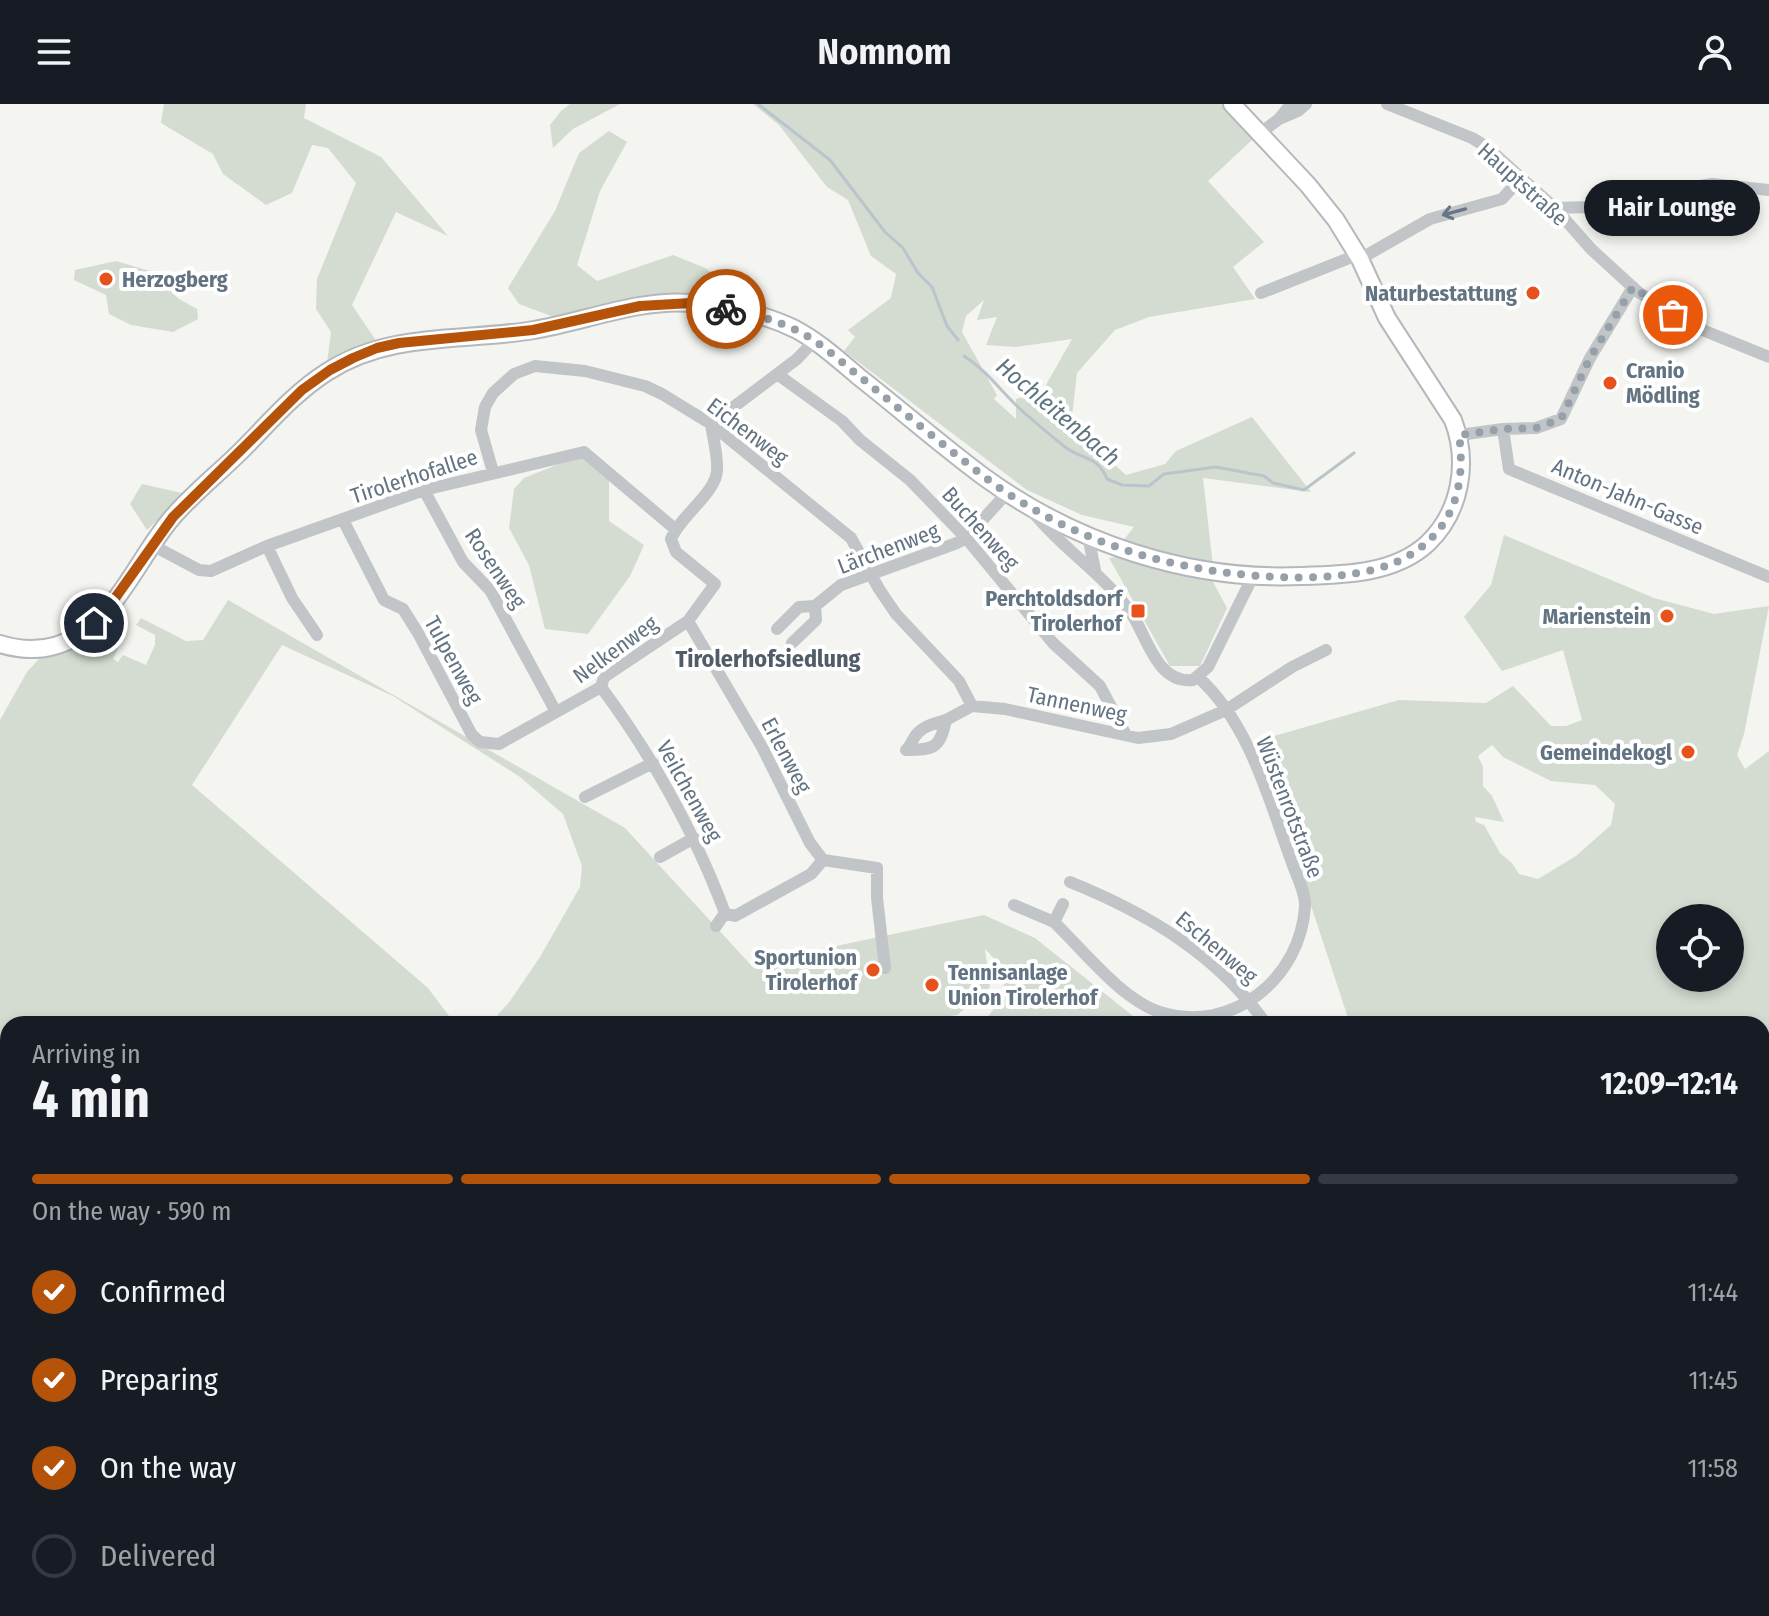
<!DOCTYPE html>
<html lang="en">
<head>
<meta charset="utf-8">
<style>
  body { margin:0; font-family:"Fira Sans Condensed",sans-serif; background:#242831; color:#f1f3f6; height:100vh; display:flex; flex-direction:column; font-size:30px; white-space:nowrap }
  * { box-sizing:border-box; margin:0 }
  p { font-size:26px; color:#9ea1a6 }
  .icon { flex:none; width:44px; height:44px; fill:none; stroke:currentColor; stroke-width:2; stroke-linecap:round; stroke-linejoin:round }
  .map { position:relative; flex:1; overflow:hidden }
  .side { position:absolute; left:0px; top:912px; width:1770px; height:600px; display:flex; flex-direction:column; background:#171b24; border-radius:24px 24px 0 0; box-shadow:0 4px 12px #0003 }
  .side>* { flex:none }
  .controls { position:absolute; left:1656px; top:800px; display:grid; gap:16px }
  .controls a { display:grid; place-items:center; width:88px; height:88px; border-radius:50%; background:#171b24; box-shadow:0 4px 12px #0003; font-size:40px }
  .pin { position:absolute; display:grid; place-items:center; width:68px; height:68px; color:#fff; margin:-34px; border:4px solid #fff; border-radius:50%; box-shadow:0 2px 8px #0007 }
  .courier { position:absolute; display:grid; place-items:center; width:80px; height:80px; margin:-40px; border:6px solid #b45309; border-radius:50%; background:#fff; color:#222; box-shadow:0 2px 10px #0007 }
  .bubble { position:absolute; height:56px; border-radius:28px; background:#171b24; box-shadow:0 4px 12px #0003; font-size:26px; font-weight:700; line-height:56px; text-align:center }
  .headline em { font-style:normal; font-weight:700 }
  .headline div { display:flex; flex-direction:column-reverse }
  .headline { display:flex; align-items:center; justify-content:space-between; height:136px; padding:0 32px }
  h1 { font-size:52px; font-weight:700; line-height:60px }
  .bar { display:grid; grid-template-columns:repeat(4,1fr); gap:12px 8px; align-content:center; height:96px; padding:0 32px }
  .bar i { height:10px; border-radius:6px; background:#363941 }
  .bar .current { background:#b45309 }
  .bar p { grid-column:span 4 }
  ol { padding:0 32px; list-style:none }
  li { display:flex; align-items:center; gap:24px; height:88px }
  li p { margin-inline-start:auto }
  li .icon { padding:8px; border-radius:50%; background:#b45309; color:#fff; stroke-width:4 }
  li:last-child { color:#9ea1a6 }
  li i { width:44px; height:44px; border:4px solid #363941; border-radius:50% }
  header { display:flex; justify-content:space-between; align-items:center; height:104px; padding:0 32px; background:#171b24; font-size:36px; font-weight:700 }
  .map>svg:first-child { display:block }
</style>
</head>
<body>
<header><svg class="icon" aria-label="menu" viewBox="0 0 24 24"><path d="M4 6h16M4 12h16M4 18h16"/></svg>Nomnom<svg class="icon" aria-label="person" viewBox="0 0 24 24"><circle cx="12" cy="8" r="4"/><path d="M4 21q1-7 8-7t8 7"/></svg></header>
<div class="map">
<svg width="1769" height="1512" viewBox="0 0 1769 1512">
  <rect width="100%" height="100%" fill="#f4f4f0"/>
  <!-- green -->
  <path fill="#d4dbd1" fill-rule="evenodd" d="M164,0H306L304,14L381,53L448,132L396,108L352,201L377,238L327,259L331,228L316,205L317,175L356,79L328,44L312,41L292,89L266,101L223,70L213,50L161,19Z
    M570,0H620L573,25L553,44L550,21L561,7Z
    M753,0H1221L1253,35L1208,77L1264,138L1233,163L1255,195L1149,213L1115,226L1077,269L1071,321L1126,371L1165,360L1176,347L1252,313L1311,388L1203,374L1213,462L1122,438L1134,423L1082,411L1027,386L844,247L855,233L848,226L891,194L896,170L871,152L848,96L827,83L779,21ZM984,196L977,216L997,213L986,241L1016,243L1072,235L1042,288L1016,295V315L994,295L997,291L962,228L966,212Z
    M609,27L627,38L600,87L577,161L597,177L673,151L705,164L763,206L690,192L554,213L519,200L508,184L555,107L579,49Z
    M116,157L150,167L179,195L197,205L198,215L173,228L131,221L109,210L106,191L74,176L75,166Z
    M586,354L609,375V417L644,441L630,472L588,530L545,525L529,461L509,424L514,385L524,374L569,356Z
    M142,380L186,390L147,426L130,400Z
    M1504,431L1654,494L1714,510L1769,502L1744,630L1737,651L1745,665L1769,647V1342L1762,1337V920H1350L1257,637L1399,596L1486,599L1513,582L1551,622H1566L1582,616L1563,546L1502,567L1464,513L1491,481ZM1492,641L1503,653L1551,677L1595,681L1615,700L1611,721L1576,752L1538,775L1519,770L1512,759L1500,749L1484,721L1476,718L1475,713L1504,718L1492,692L1483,682V663L1478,652ZM1670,814H1730V874H1670Z
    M1123,452L1211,474L1227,504L1200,562H1170L1109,454Z
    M228,496L625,724L750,860L984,811L1035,834L1143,920H981C1007,893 1014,872 985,845L990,883L957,911L916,918L882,915L884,920H490L510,897L540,853L580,783L582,762L563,710L520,673L393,592L282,541L192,681L428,884L455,920H8V1504H1414L1419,1512H0V616L27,568L39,555L67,547L89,533L103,540L117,536L120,540L113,555L118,558L123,551L146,561L155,541V531L136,521L141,514L186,537L203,536Z"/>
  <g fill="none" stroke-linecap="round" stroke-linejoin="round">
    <!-- stream -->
    <path stroke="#bac5cb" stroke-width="3" d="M758,0L830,56L885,128L903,144L918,169L932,183L947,222L958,236
      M964,252C988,268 998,284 1018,303C1033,317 1049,330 1065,343C1084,357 1097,351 1107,375L1122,381L1149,382L1164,370L1216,363L1264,372L1273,379L1304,386L1354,349
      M0,1039L8,1049
      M320,1504L323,1512"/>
    <defs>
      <path id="major" d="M0,540C26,548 53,547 77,532C119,506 140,452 171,415C192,390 219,369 242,346C269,319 294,289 327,268C390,227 463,238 534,226C586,217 638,195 691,199C726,202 764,210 795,225C818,237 839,256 859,273C901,306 941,341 984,373C1075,439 1189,477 1301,472C1344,471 1395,470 1428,439C1461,407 1469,358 1453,316L1387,214L1360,155L1336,116L1308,81L1232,0"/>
    </defs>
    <!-- major casing -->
    <use href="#major" stroke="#b4b8bc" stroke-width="20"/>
    <!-- minor -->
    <path stroke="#c1c5c8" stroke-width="12" d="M1387,0L1472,34L1487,43L1555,104L1591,145L1638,188L1695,223L1769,253
      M1279,15L1298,7L1306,0
      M1259,30L1279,15L1291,0
      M1555,104L1626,102L1682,85L1712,80L1769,86
      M1360,155L1430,115L1502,95L1521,74
      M1261,189L1357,151
      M777,270L842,317L860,336L910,376L966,434L1053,539L1100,582L1126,631
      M1503,325L1509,365L1769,473
      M1459,331L1503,325L1536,324L1561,315L1590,254L1633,183
      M493,368L481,326L485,303L493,289L514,270L535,262L585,267L645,282L662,290L711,320L851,434L879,485L896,510L959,577L972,602
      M424,386L463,458L490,486L556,608
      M1033,408C1063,446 1106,471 1133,512C1148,536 1158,580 1193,576L1208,563L1253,472
      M343,416L384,496L403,505L418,529L472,631L480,638L499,640L601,583L604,573L688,517L715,480L676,448L671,435C680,412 717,388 717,366C718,351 713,335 711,320L797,255L814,237
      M1088,432L1095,466
      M152,441L199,466L211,467L267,442L424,386L584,348L675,425
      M267,442L292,494L317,531
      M688,517L762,643L810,739L823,756L877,764V794L885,864
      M777,525L799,503L815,502
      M792,539L816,516L815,502L841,481L957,439L966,434L1007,389
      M601,583C653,653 694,727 725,809L735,812L811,770L823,756
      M906,646C934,646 940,644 946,616L972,602L1005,605L1138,634L1171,630L1226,606L1292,563L1326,546
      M906,646C910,643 911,639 914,634C921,622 934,620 946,616
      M585,693L653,659
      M660,753L694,734
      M1070,778C1147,809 1218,851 1266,920
      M1063,800L1054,818C1083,846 1122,896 1160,908C1232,931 1301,874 1305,802C1306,788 1295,769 1291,756C1268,693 1249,619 1198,573
      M1014,801L1054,818
      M716,822L725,809"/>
    <!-- major -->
    <use href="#major" stroke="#fff" stroke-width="16"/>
  </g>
  <!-- one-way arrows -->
  <defs><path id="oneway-shaft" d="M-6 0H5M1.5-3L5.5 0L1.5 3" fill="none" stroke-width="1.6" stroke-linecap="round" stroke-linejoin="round" transform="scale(2)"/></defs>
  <use stroke="#677786" href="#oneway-shaft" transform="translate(1454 108) rotate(165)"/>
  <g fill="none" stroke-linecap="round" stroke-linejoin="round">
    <!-- done -->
    <path stroke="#95a0a8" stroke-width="8" stroke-dasharray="0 14.4" d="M726,205C750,210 774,215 796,226C821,238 842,259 864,276C903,308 942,340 982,371C1056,428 1146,460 1238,470C1284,475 1350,477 1394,459C1449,435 1467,389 1459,331L1503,325L1536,324L1561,315L1590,254L1633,183L1673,211"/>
    <!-- route -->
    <path stroke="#b45309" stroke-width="10" d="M94,519L108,504L173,413L302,286L330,266L353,254L377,244L399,239L533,226L640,202L691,199L726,205"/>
  </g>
  <!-- markers -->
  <g fill="#e7511c" stroke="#fff" stroke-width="3">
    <circle cx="106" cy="175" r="8"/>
    <circle cx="1533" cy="189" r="8"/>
    <circle cx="1610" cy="279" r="8"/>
    <rect x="1130" y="499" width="16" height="16" rx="4"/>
    <circle cx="1667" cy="512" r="8"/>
    <circle cx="1688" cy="648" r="8"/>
    <circle cx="873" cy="866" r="8"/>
    <circle cx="932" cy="881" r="8"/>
  </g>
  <g text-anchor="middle" stroke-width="8" stroke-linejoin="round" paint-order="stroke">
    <!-- street labels -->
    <g font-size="22" fill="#627382" stroke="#fff">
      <text transform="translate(1523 80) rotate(42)" y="8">Hauptstraße</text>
      <text transform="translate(748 327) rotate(37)" y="8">Eichenweg</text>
      <text transform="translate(414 372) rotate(-18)" y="8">Tirolerhofallee</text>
      <text transform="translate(1628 392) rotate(23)" y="8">Anton-Jahn-Gasse</text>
      <text transform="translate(981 424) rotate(48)" y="8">Buchenweg</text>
      <text transform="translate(888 444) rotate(-21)" y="8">Lärchenweg</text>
      <text transform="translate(496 464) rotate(56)" y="8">Rosenweg</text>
      <text transform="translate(615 545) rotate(-36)" y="8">Nelkenweg</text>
      <text transform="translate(454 556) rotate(61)" y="8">Tulpenweg</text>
      <text transform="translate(1077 600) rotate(12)" y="8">Tannenweg</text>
      <text transform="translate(787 651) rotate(62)" y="8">Erlenweg</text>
      <text transform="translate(690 687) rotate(61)" y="8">Veilchenweg</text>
      <text transform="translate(1290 703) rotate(69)" y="8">Wüstenrotstraße</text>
      <text transform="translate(1217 843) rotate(40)" y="8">Eschenweg</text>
    </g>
    <!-- poi labels -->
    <g font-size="22" font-weight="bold" fill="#627382" stroke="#fff" text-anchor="end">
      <text x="122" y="183" text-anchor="start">Herzogberg</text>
      <text x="1517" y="197">Naturbestattung</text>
      <text x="1626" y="274" text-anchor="start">Cranio<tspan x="1626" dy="25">Mödling</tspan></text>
      <text x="1122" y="502">Perchtoldsdorf<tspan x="1122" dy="25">Tirolerhof</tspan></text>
      <text x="1651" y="520">Marienstein</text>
      <text x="1672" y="656">Gemeindekogl</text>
      <text x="857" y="861">Sportunion<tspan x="857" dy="25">Tirolerhof</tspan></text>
      <text x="948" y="876" text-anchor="start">Tennisanlage<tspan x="948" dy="25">Union Tirolerhof</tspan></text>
    </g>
    <!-- water labels -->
    <g font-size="24" font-style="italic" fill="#5e757f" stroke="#fff">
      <text transform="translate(1058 308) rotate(40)" y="8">Hochleitenbach</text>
    </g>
    <!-- neighbourhood labels -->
    <g font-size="24" font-weight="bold" fill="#505c67" stroke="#fff">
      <text x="768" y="563">Tirolerhofsiedlung</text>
    </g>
  </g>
</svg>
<div class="controls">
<a><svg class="icon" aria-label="locate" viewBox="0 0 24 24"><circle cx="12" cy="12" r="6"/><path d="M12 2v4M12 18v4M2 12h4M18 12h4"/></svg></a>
</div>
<div class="pin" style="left:1673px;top:211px;background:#ea580c"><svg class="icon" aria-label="bag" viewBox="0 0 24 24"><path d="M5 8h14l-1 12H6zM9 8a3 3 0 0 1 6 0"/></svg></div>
<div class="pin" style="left:94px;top:519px;background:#1f2937"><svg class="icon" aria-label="home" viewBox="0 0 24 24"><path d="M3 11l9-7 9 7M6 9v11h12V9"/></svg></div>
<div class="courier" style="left:726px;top:205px"><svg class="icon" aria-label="bike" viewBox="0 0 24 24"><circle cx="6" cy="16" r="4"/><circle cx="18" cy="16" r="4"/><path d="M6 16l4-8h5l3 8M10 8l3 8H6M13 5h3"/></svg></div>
<div class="bubble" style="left:1584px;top:76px;width:176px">Hair Lounge</div>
<section class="side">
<div class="headline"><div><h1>4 min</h1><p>Arriving in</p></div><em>12:09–12:14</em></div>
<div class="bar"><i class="current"></i><i class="current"></i><i class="current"></i><i></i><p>On the way · 590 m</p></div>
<ol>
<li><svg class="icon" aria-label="check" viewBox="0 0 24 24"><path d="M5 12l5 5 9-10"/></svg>Confirmed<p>11:44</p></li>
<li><svg class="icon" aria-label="check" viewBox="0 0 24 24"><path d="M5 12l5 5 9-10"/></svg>Preparing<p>11:45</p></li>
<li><svg class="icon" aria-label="check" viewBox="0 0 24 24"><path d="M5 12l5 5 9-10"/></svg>On the way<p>11:58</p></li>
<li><i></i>Delivered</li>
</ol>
</section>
</div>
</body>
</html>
